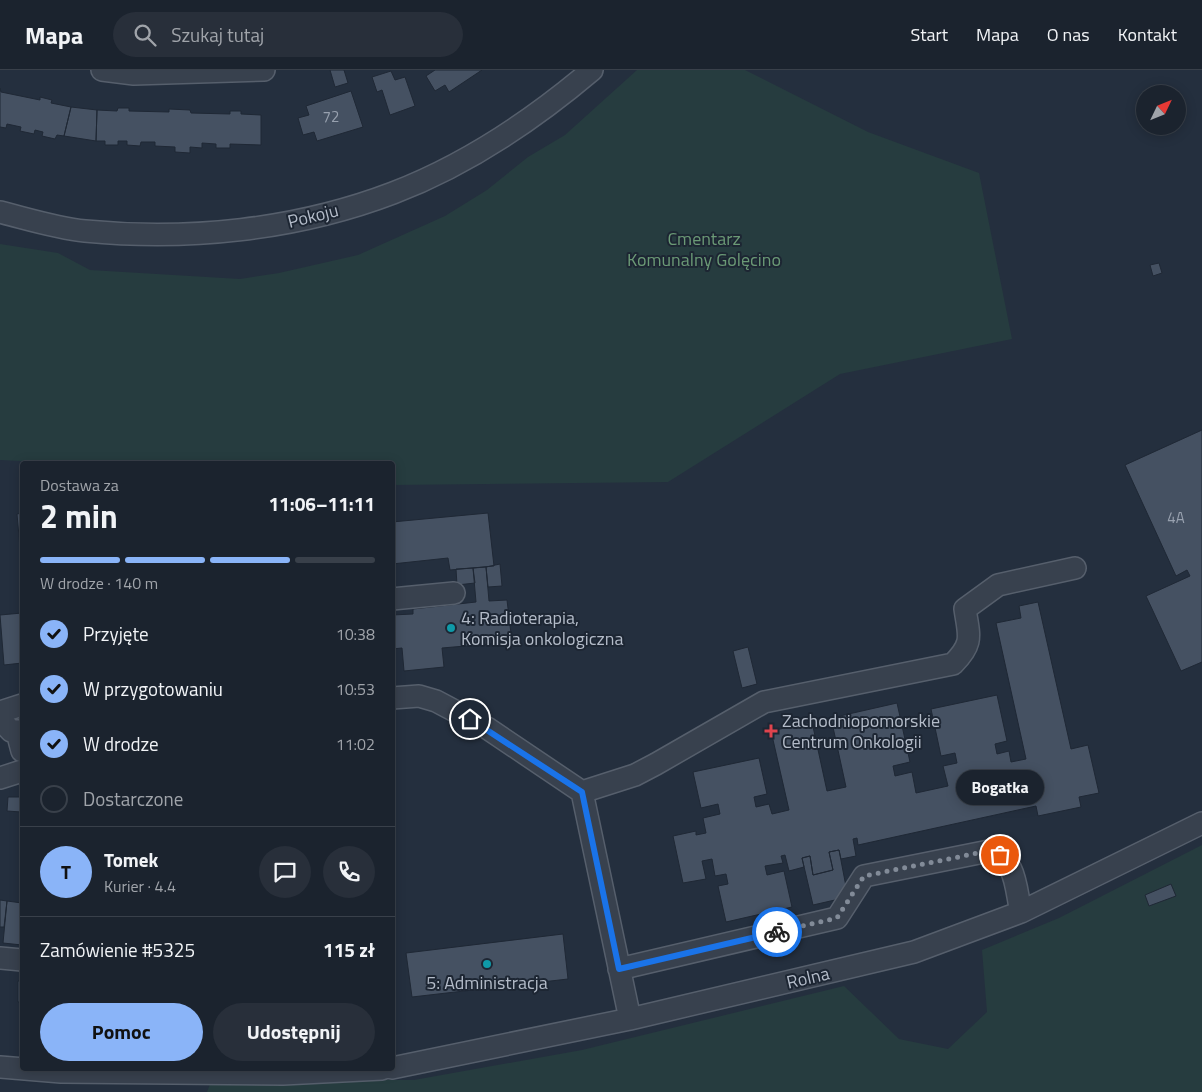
<!DOCTYPE html>
<html lang="pl">
<head>
<meta charset="utf-8">
<style>
  body { margin:0; font-family:"Titillium Web",sans-serif; background:#282f3a; color:#f1f3f6; height:100vh; display:flex; flex-direction:column; font-size:19px; white-space:nowrap }
  * { box-sizing:border-box; margin:0 }
  p { font-size:16px; color:#a0a4aa }
  .icon { flex:none; width:28px; height:28px; fill:none; stroke:currentColor; stroke-width:2; stroke-linecap:round; stroke-linejoin:round }
  .map { position:relative; flex:1; overflow:hidden }
  .sheet { position:absolute; left:20px; top:391px; width:375px; height:610px; display:flex; flex-direction:column; background:#1b232e; border-radius:5px; box-shadow:0 2px 12px #0003,0 0 0 1px #39404a }
  .sheet>* { flex:none }
  .needle { width:32px; rotate:47deg }
  .fabs { position:absolute; left:1136px; top:15px; display:grid; gap:10px }
  .fabs a { display:grid; place-items:center; width:50px; height:50px; border-radius:50%; background:#1b232e; box-shadow:0 2px 12px #0003,0 0 0 1px #39404a; font-size:25px }
  .pin { position:absolute; display:grid; place-items:center; width:42px; height:42px; color:#fff; margin:-21px; border:2px solid #fff; border-radius:50%; box-shadow:0 1px 5px #0007 }
  .courier { position:absolute; display:grid; place-items:center; width:50px; height:50px; margin:-25px; border:4px solid #1a73e8; border-radius:50%; background:#fff; color:#222; box-shadow:0 1px 6px #0007 }
  .bubble { position:absolute; height:35px; border-radius:18px; background:#1b232e; box-shadow:0 2px 12px #0003,0 0 0 1px #39404a; font-size:16px; font-weight:700; line-height:35px; text-align:center }
  .headline em { font-style:normal; font-weight:700 }
  .headline div { display:flex; flex-direction:column-reverse }
  .headline { display:flex; align-items:center; justify-content:space-between; height:85px; padding:0 20px }
  h1 { font-size:32px; font-weight:700; line-height:38px }
  .bar { display:grid; grid-template-columns:repeat(4,1fr); gap:8px 5px; align-content:center; height:60px; padding:0 20px }
  .bar i { height:6px; border-radius:4px; background:#39404a }
  .bar .on { background:#8ab4f8 }
  .bar p { grid-column:span 4 }
  .line { display:flex; align-items:center; gap:12px; padding:0 20px; border-top:1px solid #39404a }
  .line div { flex:1 }
  .round { display:grid; place-items:center; flex:none; width:52px; height:52px; border-radius:26px; background:#282f3a }
  ol { padding:0 20px; list-style:none }
  li { display:flex; align-items:center; gap:15px; height:55px }
  li p { margin-inline-start:auto }
  li .icon { padding:5px; border-radius:50%; background:#8ab4f8; color:#111; stroke-width:4 }
  li:last-child { color:#a0a4aa }
  li i { width:28px; height:28px; border:2px solid #39404a; border-radius:50% }
  .cta { display:flex; gap:10px; margin-top:auto; padding:10px 20px }
  .cta a { flex:1; height:58px; border-radius:30px; background:#8ab4f8; color:#111; font-size:20px; font-weight:700; line-height:58px; text-align:center }
  .cta a+a { background:#282f3a; color:#f1f3f6 }
  header { display:flex; align-items:center; gap:30px; box-sizing:border-box; height:70px; padding:0 25px; background:#1b232e; border-bottom:1px solid #39404a }
  header strong { font-size:24px }
  nav { display:flex; gap:28px; margin-inline-start:auto; font-size:18px }
  .search { width:350px; height:45px; background:#282f3a; display:flex; align-items:center; gap:12px; box-sizing:border-box; padding:0 18px; border-radius:28px; color:#a0a4aa; font-size:19px }
  .map>svg:first-child { display:block }
</style>
</head>
<body>
<header>
<strong>Mapa</strong>
<div class="search"><svg class="icon" aria-label="search" viewBox="0 0 24 24"><circle cx="10" cy="10" r="6"/><path d="M15 15l6 6"/></svg>Szukaj tutaj</div>
<nav><a>Start</a><a>Mapa</a><a>O nas</a><a>Kontakt</a></nav>
</header>
<div class="map">
<svg width="1202" height="1022" viewBox="0 0 1202 1022">
  <rect width="100%" height="100%" fill="#242f3e"/>
  <!-- green -->
  <path fill="#263c3f" d="M637,0H745L868,62L979,103L1012,269L840,304L668,412L393,415L392,394H81L0,390V174L58,183L90,200L240,209L279,203L358,185L445,146L487,120L528,87L565,65Z
    M1202,775V1022H207L212,1009L414,1010L582,980L844,916L899,969L948,979L987,942L982,880L1059,848Z"/>
  <!-- building -->
  <path fill="#455162" stroke="#1f2835" d="M330,0H344L348,13L335,17Z
    M435,0H482L449,22L445,15L435,21L426,6Z
    M391,1L395,10L405,7L415,36L390,45L382,20L377,22L372,7Z
    M0,18L1,22L40,30V27L52,30L51,33L71,37L64,66L57,65L55,69L42,66L43,62L35,60L34,64L20,61L21,57L7,54L6,58L0,57Z
    M351,21L363,57L317,71L314,62L303,65L298,48L309,45L306,36Z
    M71,37L97,40L96,71L64,66Z
    M118,38H129V41L169,42V39L190,40L191,43L230,44V41H241V44L261,45V75L230,74V78H216V74L202,73V78L190,77V83L175,82V77L155,76V72H141L140,76L127,75V71H118V75H105V71H96L97,40L117,41Z
    M1159,193L1162,203L1153,206L1150,195Z
    M1202,360V592L1181,601L1146,526L1190,506L1187,500L1176,506L1125,395Z
    M22,443V500L17,444Z
    M488,443L494,496L450,500L448,488L392,494V452Z
    M500,494L502,516L488,517L486,497Z
    M486,497L489,531L507,530L512,572L442,578L444,597L404,601L402,578L392,579V545L413,544V539L476,532L473,498Z
    M473,498L475,513L457,515L456,499Z
    M1038,532L1071,679L1088,675L1099,723L1079,727L1081,737L1038,746L1036,736L858,775L857,768L853,769L856,786L841,789L839,780L829,782L833,800L813,805L810,786L802,788L804,797L789,801L785,785L781,786L783,793L765,796L767,805L784,801L792,837L726,852L718,816L728,814L726,804L715,806L712,789L702,791L706,809L683,813L673,766L696,761V765L706,763L703,748L720,744L718,734L701,738L693,702L759,688L767,724L754,727L756,737L769,734L772,744L789,740L771,661L812,652L827,721L846,717L831,648L897,633L910,692L893,696L895,706L912,702L916,723L948,716L943,696L957,693L955,683L941,686L931,639L997,625L1007,671L995,674L997,684L1009,681L1011,692L1026,689L996,553L1021,548L1019,536Z
    M22,543V593L4,595L0,545Z
    M748,577L757,614L742,618L733,581Z
    M8,727H21V742L7,741Z
    M839,780L848,827L813,835L802,788L810,786L813,805L833,800L829,782Z
    M1171,814L1176,826L1149,836L1145,825Z
    M0,830L7,831L4,857H0Z
    M7,831L22,833V875L3,873Z
    M563,864L568,909L412,927L406,883Z
    M18,911H22V932H18Z"/>
  <g fill="none" stroke-linecap="round" stroke-linejoin="round">
    <defs>
      <path id="minor" d="M102,0L134,4L264,0
        M0,142C28,149 56,158 85,161C188,171 296,160 393,123C466,95 533,50 592,0
        M392,529L454,523
        M392,628L419,626L436,631L487,658L582,722L630,949
        M0,642L22,635
        M0,649L11,661H22
        M17,662L22,681
        M0,708L22,701
        M582,722L635,705L656,694L764,632L953,594C974,573 969,566 965,539L998,515L1075,498
        M0,888L22,890
        M619,899L837,848L864,806L989,781C1017,790 1015,816 1021,842
        M0,997L61,1002L283,1004L382,999
        M392,998L630,949L914,882L1021,842L1202,753"/>
    </defs>
    <!-- minor casing -->
    <use href="#minor" stroke="#565f6c" stroke-width="24"/>
    <!-- minor -->
    <use href="#minor" stroke="#38414e" stroke-width="21"/>
  </g>
  <g fill="none" stroke-linecap="round" stroke-linejoin="round">
    <!-- done -->
    <path stroke="#828b98" stroke-width="5" stroke-dasharray="0 9" d="M777,862L837,848L864,806L988,781L1000,785"/>
    <!-- route -->
    <path stroke="#1a73e8" stroke-width="6" d="M470,649L582,722L619,899L777,862"/>
  </g>
  <!-- markers -->
  <g fill="#0f9aa8" stroke="#1d2633" stroke-width="2">
    <circle cx="451" cy="558" r="5"/>
    <circle cx="487" cy="894" r="5"/>
  </g>
  <path fill="#e0444e" stroke="#1d2633" stroke-width="2" d="M768.5 653.5h5v5h5v5h-5v5h-5v-5h-5v-5h5z"/>
  <g text-anchor="middle" stroke-width="4" stroke-linejoin="round" paint-order="stroke">
    <!-- number labels -->
    <g font-size="15" fill="#98a1af">
      <text x="331" y="52">72</text>
      <text x="1176" y="453">4A</text>
    </g>
    <!-- street labels -->
    <g font-size="18" fill="#b4bcc9" stroke="#1d2633">
      <text transform="translate(313 146) rotate(-14)" y="6">Pokoju</text>
      <text transform="translate(808 908) rotate(-13)" y="6">Rolna</text>
    </g>
    <!-- park labels -->
    <g font-size="18" fill="#6b9a76" stroke="#1d2633">
      <text x="704" y="175">Cmentarz<tspan x="704" dy="21">Komunalny Golęcino</tspan></text>
    </g>
    <!-- poi labels -->
    <g font-size="18" fill="#b4bcc9" stroke="#1d2633" text-anchor="start">
      <text x="461" y="554">4: Radioterapia,<tspan x="461" dy="21">Komisja onkologiczna</tspan></text>
      <text x="782" y="657">Zachodniopomorskie<tspan x="782" dy="21">Centrum Onkologii</tspan></text>
      <text x="487" y="919" text-anchor="middle">5: Administracja</text>
    </g>
  </g>
</svg>
<div class="fabs">
<a><svg class="needle" viewBox="-14 -14 28 28"><path d="M0-13l5 13h-10z" fill="#e53935"/><path d="M0 13l5-13h-10z" fill="#a0a4aa"/></svg></a>
</div>
<div class="pin" style="left:1000px;top:785px;background:#ea580c"><svg class="icon" aria-label="bag" viewBox="0 0 24 24"><path d="M5 8h14l-1 12H6zM9 8a3 3 0 0 1 6 0"/></svg></div>
<div class="pin" style="left:470px;top:649px;background:#1f2937"><svg class="icon" aria-label="home" viewBox="0 0 24 24"><path d="M3 11l9-7 9 7M6 9v11h12V9"/></svg></div>
<div class="courier" style="left:777px;top:862px"><svg class="icon" aria-label="bike" viewBox="0 0 24 24"><circle cx="6" cy="16" r="4"/><circle cx="18" cy="16" r="4"/><path d="M6 16l4-8h5l3 8M10 8l3 8H6M13 5h3"/></svg></div>
<div class="bubble" style="left:956px;top:700px;width:88px">Bogatka</div>
<section class="sheet">
<div class="headline"><div><h1>2 min</h1><p>Dostawa za</p></div><em>11:06–11:11</em></div>
<div class="bar"><i class="on"></i><i class="on"></i><i class="on"></i><i></i><p>W drodze · 140 m</p></div>
<ol>
<li><svg class="icon" aria-label="check" viewBox="0 0 24 24"><path d="M5 12l5 5 9-10"/></svg>Przyjęte<p>10:38</p></li>
<li><svg class="icon" aria-label="check" viewBox="0 0 24 24"><path d="M5 12l5 5 9-10"/></svg>W przygotowaniu<p>10:53</p></li>
<li><svg class="icon" aria-label="check" viewBox="0 0 24 24"><path d="M5 12l5 5 9-10"/></svg>W drodze<p>11:02</p></li>
<li><i></i>Dostarczone</li>
</ol>
<div class="line" style="height:90px"><b class="round" style="background:#8ab4f8;color:#111">T</b><div><b>Tomek</b><p>Kurier · 4.4</p></div><a class="round"><svg class="icon" aria-label="chat" viewBox="0 0 24 24"><path d="M4 5h16v11H9l-5 4z"/></svg></a><a class="round"><svg class="icon" aria-label="phone" viewBox="0 0 24 24"><path d="M5 4h4l2 5-3 2q2 4 5 5l2-3 5 2v4C11 20 4 13 5 4z"/></svg></a></div>
<div class="line" style="height:65px"><div>Zamówienie #5325</div><b>115 zł</b></div>
<div class="cta"><a>Pomoc</a><a>Udostępnij</a></div>
</section>
</div>
</body>
</html>
